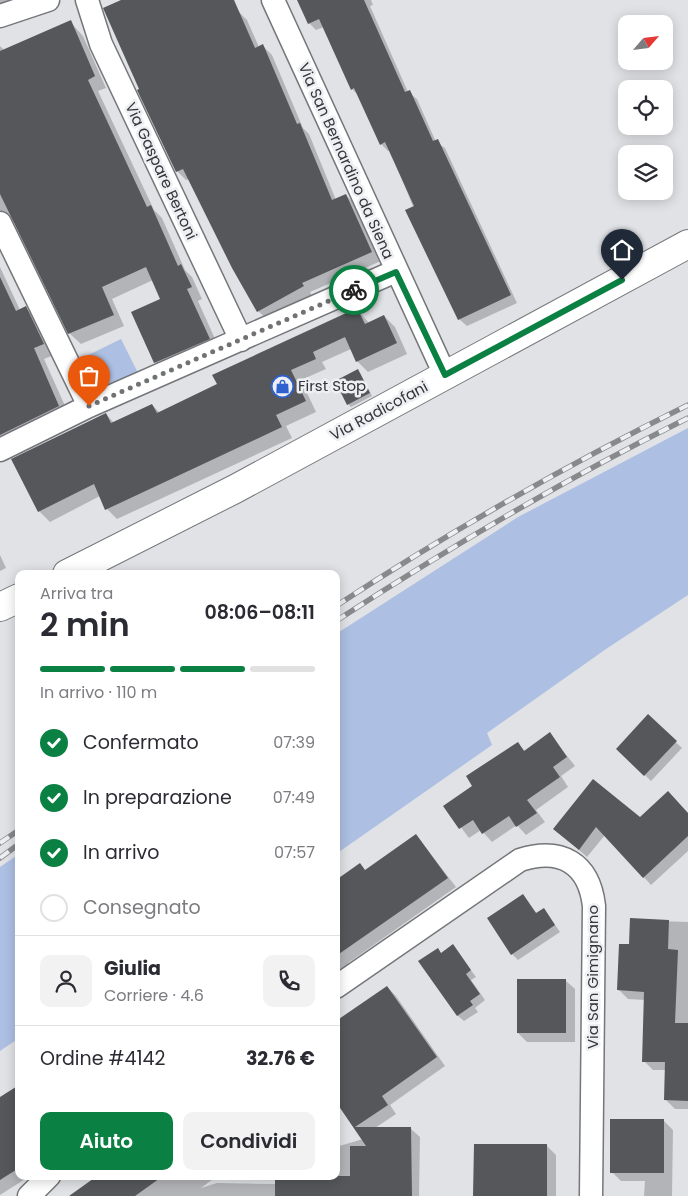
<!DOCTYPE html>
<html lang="it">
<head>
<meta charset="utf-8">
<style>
  body { margin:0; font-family:Poppins,sans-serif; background:#f2f2f3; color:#2b2b33; height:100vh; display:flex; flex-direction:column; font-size:19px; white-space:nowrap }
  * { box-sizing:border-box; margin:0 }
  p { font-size:16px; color:#7c7c81 }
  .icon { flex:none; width:28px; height:28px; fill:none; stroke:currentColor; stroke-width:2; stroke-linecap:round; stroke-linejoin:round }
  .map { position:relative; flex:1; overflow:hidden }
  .sheet { position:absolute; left:15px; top:570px; width:325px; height:610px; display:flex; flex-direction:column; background:#fff; border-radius:10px; box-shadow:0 2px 12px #0003 }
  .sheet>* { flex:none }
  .needle { width:32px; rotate:62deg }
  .fabs { position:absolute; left:618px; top:15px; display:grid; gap:10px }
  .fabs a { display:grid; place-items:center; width:55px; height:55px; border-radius:10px; background:#fff; box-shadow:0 2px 12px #0003; font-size:25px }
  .pin { position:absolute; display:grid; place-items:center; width:42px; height:42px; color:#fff; margin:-51px -21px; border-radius:50% 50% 50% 0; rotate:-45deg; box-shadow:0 0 5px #0007 }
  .pin .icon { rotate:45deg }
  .courier { position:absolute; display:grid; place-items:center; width:50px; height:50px; margin:-25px; border:4px solid #0b8043; border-radius:50%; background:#fff; color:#222; box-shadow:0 1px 6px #0007 }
  .overview em { font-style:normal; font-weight:600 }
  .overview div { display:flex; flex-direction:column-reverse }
  .overview { display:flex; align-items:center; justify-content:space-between; height:85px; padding:0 25px }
  h1 { font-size:32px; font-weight:600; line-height:38px }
  .bar { display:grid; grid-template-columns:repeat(4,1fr); gap:8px 5px; align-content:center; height:60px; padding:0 25px }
  .bar i { height:6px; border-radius:4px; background:#e1e1e2 }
  .bar .selected { background:#0b8043 }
  .bar p { grid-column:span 4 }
  .line { display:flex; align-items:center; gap:12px; padding:0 25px; border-top:1px solid #e1e1e2 }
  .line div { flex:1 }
  .round { display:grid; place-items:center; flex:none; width:52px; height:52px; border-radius:10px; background:#f2f2f3 }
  ol { padding:0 25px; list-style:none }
  li { display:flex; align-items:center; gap:15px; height:55px }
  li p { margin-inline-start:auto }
  li .icon { padding:5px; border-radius:50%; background:#0b8043; color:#fff; stroke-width:4 }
  li:last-child { color:#7c7c81 }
  li i { width:28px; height:28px; border:2px solid #e1e1e2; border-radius:50% }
  .primary-button { display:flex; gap:10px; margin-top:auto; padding:10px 25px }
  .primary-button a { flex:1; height:58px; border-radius:10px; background:#0b8043; color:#fff; font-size:20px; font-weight:600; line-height:58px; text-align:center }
  .primary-button a+a { background:#f2f2f3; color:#2b2b33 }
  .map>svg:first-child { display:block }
</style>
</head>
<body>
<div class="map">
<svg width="688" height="1196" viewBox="0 0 688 1196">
  <rect width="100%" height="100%" fill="#e0e2e6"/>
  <!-- green -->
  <path fill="#adbfe2" d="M121,339L138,373L91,396L74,362Z
    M688,428V595L606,649L487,733L492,745L336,854V634L518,517Z
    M19,854V1038L0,1051V867Z"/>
  <!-- shadow -->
  <path fill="#0003" d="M0,0H25L0,8Z
    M125,0H167L238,11L247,20L259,47L263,46L272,55L303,128L309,134L336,200L346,195L355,204L381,261L310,292L312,296L268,320L258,311L190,179L186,180L177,171L141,90Z
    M298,0H371L373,5L370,6L408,92L417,99L436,142L445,148L517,303L467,326L459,319L390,150L388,151L381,144L359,96L352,89L324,27L316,30L309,23Z
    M72,24L83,36L106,88L98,91L154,210L162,218L185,270L192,277L202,299L198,301L220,350L166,374L155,362L162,299L153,280L112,299L124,326L81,344L69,333L15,222H5L0,227V46L4,50Z
    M0,267L20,310L26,308L37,319L54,355L44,359L70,417L0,452Z
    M357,309L369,323L384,316L395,327L407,354L368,372L357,361L351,349L322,362L326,369L301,380L316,412L286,426L292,438L117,519L107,509L100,496L50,522L39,511L13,460L106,414L114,423L152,405L160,413L218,385Z
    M360,373L372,396L351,407L348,404Z
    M0,555L6,568L0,571Z
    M648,716L682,748L651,781L618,749Z
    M550,734L575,766L561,776L568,787L536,810L545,822L526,835L517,825L492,842L481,830L469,838L445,806L474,786L517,743L525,751Z
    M688,814V851L651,885L605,835L587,857L555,829Z
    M416,835L456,887L348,963L353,970L336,981V882L366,871Z
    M523,896L537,914L544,909L560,932L518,960L512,954Z
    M631,920L688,922V1109H675L666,1100V1070H653L644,1061L645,1000L628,999L619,990L630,945Z
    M453,946L476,977L471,980L485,1000L475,1008L478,1012L464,1021L457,1015L442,954Z
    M565,980L575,989V1042H527L518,1033Z
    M387,987L396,996L445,1066L390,1105L396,1114L375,1128L411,1129L420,1137L419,1196H77L99,1176H217L201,1188L217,1183L276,1184L336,1176V1147L363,1139L336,1100Z
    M19,1087V1176H30L0,1195V1099Z
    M664,1121L673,1130L672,1196H644L645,1181H621L612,1172Z
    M547,1146L556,1155V1196H475Z"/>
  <!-- building -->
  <path fill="#56575b" d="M121,0H234L255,48L263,44L297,124L300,123L332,200L346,194L372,252L302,283L304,286L257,312L232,268L183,169L176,172L137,90L139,89L103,8Z
    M297,0H364L405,92L410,90L433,141L438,139L511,295L458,320L405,210L414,206L385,142L380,145L354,88L351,90L319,19L308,24Z
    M71,20L95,76L88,80L147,207L151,205L178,266L181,264L192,287L187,289L210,339L154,363L131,312L160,299L146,267L102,287L114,315L68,334L0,194V51Z
    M0,277L16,311L26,306L44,344L34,348L59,406L0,435Z
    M357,308L365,324L384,315L397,343L356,362L345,337L313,352L316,359L291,370L306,401L276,415L282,427L105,510L94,484L38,512L11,459L106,413L111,423L152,404L157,413L217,384L212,375Z
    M358,369L370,393L347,405L335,381Z
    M648,714L677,741L644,776L616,749Z
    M550,732L567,757L553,767L560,777L527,800L537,813L516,827L509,816L482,834L473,820L459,829L443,806L472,786L466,776L518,742L524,751Z
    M593,779L640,817L668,791L688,813V836L643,878L596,827L579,850L553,829Z
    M416,834L448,878L336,956V880L360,863L365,870Z
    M523,894L536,913L544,908L555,925L511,955L487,918Z
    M630,918L669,920L668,949L678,950L675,1023H688V1101L664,1100L665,1062H642L644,992L617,990L619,944H629Z
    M453,944L471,970L466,974L480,994L470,1001L473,1005L457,1016L418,961L438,948L441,953Z
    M517,979H566V1033H517Z
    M387,986L437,1057L382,1096L388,1105L355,1127H411L412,1196H275V1176H350V1146H366L336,1102V1021Z
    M19,1085V1168L0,1180V1097Z
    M610,1119H664V1173H610Z
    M474,1144H547V1196H473Z
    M97,1176H163L135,1196H69Z"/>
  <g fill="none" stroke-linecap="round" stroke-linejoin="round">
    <defs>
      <path id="minor" d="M87,0L101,44L241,340
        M273,0L445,375
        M0,16L48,0
        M0,223L89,406
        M0,450L89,406L396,271
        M336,987L520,860C561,847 589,863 594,906L591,1196
        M29,1196L49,1176"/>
      <path id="tertiary" d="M67,574L235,489L688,244
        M0,607L19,598"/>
    </defs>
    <!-- minor casing -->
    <use href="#minor" stroke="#747679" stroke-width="25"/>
    <!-- tertiary casing -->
    <use href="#tertiary" stroke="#747679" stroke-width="30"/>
    <!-- minor -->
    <use href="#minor" stroke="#fff" stroke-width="22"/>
    <!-- tertiary -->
    <use href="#tertiary" stroke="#fff" stroke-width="28"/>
    <defs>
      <path id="rail" d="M336,606C449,532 567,465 688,405
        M336,621C450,547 567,478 688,418
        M0,843L19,830
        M0,858L19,844"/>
    </defs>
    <!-- rail casing -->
    <use href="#rail" stroke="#87898b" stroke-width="5.5"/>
    <!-- rail -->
    <use href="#rail" stroke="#edeff3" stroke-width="4" stroke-dasharray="11" stroke-linecap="butt"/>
  </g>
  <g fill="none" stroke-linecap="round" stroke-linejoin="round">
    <!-- done -->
    <path stroke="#707274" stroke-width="5" stroke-dasharray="0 9" d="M89,406L354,290"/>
    <!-- route -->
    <path stroke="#0b8043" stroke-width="6" d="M354,290L396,272L445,375L622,280"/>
  </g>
  <!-- icons -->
  <defs>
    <symbol id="shop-ring" viewBox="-11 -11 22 22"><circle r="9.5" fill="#edeff3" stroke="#2e61cf" stroke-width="1.5"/><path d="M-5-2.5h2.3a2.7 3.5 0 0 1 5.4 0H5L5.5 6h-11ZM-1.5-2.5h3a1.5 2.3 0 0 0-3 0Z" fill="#2e61cf"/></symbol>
  </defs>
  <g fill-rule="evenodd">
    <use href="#shop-ring" x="270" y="374" width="25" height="25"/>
  </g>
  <g text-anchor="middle" stroke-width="5" stroke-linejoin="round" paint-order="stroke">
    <!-- street labels -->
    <g font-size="15" fill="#343537" stroke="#edeff3">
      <text transform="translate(346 161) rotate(66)" y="5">Via San Bernardino da Siena</text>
      <text transform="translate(161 171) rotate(65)" y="5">Via Gaspare Bertoni</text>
      <text transform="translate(379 411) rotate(-28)" y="5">Via Radicofani</text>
      <text transform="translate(593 977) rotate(-90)" y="5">Via San Gimignano</text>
    </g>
    <!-- poi labels -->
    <g font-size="15" fill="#343537" stroke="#edeff3" text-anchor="start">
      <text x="298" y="391">First Stop</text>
    </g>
  </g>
</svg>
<div class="fabs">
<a><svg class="needle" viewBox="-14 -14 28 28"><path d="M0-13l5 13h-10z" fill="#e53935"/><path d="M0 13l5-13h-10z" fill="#7c7c81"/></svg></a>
<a><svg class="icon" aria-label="locate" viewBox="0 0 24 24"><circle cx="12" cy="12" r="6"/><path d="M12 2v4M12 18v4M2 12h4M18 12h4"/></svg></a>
<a><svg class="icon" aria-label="layers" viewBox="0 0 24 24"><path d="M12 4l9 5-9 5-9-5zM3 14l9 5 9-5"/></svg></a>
</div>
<div class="pin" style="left:89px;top:406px;background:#ea580c"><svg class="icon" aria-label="bag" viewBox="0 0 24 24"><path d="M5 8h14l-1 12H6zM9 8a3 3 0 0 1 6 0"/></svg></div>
<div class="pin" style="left:622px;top:280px;background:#1f2937"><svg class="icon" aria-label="home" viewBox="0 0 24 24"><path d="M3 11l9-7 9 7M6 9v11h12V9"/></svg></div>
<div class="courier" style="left:354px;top:290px"><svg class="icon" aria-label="bike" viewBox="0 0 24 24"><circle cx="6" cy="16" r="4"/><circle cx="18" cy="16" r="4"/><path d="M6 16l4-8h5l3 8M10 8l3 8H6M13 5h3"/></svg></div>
<section class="sheet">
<div class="overview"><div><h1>2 min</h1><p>Arriva tra</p></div><em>08:06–08:11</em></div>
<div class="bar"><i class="selected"></i><i class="selected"></i><i class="selected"></i><i></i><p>In arrivo · 110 m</p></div>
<ol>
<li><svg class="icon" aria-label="check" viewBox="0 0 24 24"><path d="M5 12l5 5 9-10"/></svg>Confermato<p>07:39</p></li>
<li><svg class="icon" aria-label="check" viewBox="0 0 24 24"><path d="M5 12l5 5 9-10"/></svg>In preparazione<p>07:49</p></li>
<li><svg class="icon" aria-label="check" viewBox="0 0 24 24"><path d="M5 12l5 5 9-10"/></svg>In arrivo<p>07:57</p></li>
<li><i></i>Consegnato</li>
</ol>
<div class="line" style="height:90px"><a class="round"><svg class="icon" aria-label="person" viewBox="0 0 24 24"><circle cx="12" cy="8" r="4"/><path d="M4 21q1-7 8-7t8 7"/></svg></a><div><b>Giulia</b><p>Corriere · 4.6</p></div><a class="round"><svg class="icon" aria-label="phone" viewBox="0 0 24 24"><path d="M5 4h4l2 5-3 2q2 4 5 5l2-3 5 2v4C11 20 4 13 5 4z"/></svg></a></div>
<div class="line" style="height:65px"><div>Ordine #4142</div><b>32.76 €</b></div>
<div class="primary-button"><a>Aiuto</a><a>Condividi</a></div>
</section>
</div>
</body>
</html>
